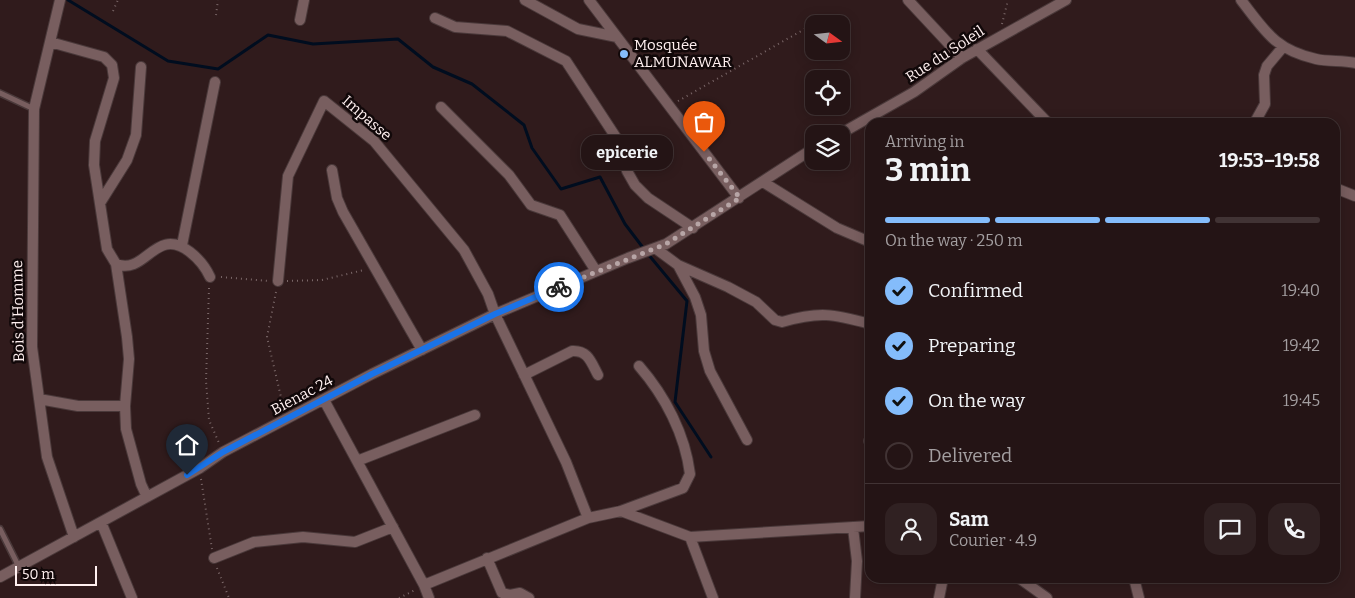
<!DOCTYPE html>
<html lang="en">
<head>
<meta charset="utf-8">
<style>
  body { margin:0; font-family:Bitter,serif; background:#302122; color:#f1f3f6; height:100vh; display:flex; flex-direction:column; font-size:19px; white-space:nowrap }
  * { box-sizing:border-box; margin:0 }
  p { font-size:16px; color:#a39ea0 }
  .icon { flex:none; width:28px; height:28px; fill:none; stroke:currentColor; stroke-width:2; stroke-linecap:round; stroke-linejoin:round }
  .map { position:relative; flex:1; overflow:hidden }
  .sheet { position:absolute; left:865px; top:118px; width:475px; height:465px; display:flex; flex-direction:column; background:#241415; border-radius:15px; box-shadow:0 2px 12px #0003,0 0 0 1px #413334 }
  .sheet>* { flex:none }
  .needle { width:32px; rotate:105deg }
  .controls { position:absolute; left:805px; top:15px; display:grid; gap:10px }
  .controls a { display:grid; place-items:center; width:45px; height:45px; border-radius:10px; background:#241415; box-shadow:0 2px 12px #0003,0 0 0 1px #413334; font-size:25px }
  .scale { position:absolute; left:15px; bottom:12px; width:82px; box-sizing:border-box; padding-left:5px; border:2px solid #fff0f0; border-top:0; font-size:14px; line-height:18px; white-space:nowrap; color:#fff0f0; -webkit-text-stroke:4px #110809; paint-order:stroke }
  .pin { position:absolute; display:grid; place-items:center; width:42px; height:42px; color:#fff; margin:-51px -21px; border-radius:50% 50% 50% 0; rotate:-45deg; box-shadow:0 0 5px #0007 }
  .pin .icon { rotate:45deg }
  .courier { position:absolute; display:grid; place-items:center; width:50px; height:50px; margin:-25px; border:4px solid #1a73e8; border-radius:50%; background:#fff; color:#222; box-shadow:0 1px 6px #0007 }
  .bubble { position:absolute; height:35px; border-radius:15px; background:#241415; box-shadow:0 2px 12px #0003,0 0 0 1px #413334; font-size:16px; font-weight:700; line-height:35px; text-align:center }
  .overview em { font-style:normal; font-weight:700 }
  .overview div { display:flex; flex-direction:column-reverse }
  .overview { display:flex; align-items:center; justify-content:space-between; height:85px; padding:0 20px }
  h1 { font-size:32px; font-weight:700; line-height:38px }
  .bar { display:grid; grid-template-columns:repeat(4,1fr); gap:8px 5px; align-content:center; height:60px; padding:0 20px }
  .bar i { height:6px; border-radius:4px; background:#413334 }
  .bar .current { background:#84bcfb }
  .bar p { grid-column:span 4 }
  .line { display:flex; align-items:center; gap:12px; padding:0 20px; border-top:1px solid #413334 }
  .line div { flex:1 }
  .round { display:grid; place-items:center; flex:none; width:52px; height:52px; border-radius:15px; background:#302122 }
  ol { padding:0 20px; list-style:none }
  li { display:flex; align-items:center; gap:15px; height:55px }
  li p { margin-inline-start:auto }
  li .icon { padding:5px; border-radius:50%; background:#84bcfb; color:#111; stroke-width:4 }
  li:last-child { color:#a39ea0 }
  li i { width:28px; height:28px; border:2px solid #413334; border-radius:50% }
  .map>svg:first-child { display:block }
</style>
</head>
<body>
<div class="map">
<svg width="1355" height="598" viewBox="0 0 1355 598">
  <rect width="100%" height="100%" fill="#301b1c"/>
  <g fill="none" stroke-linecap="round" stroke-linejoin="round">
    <!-- stream -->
    <path stroke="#000d1f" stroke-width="3" d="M68,0L168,61L218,69L268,35L313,44L398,39L433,67L472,84L524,125L532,148L561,189L600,177L625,224L644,249
      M648,254L687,301L675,402L711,457"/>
    <defs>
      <path id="service" d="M0,93L34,109
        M0,529L19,567"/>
      <path id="minor" d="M60,0L34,109L32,347L47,457L74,537
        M525,0L578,29L617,37
        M589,0L739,198
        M908,0L962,58
        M1241,0C1265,31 1275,50 1316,59C1329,62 1343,60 1355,63
        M435,18L455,27L507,31L566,61L619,142L627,171L635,185L648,198L693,228
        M300,20L304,0
        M50,42L104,57L112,65L114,78L95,141L94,165L107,249L116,264L127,337L129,359L125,406L126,429L141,484L147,497
        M977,49L1047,122
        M441,107L509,175L531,205L560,215L596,271
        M1255,122L1265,104L1264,75L1267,66L1283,47
        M840,134L914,92L962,58L1066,0
        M332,170L337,198L343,212L422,350
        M763,182L837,228L870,242
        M1335,188L1355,196
        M100,203L127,160L136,135L141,67
        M182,245L215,82
        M655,248L678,265L728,287L756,302L775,320L782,322C820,311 833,314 870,324
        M116,264C146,276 155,225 190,252C199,259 205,266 210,277
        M678,265L695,297L701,315L704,351L710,371L747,440
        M278,281L288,176L324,101L374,141L464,250L488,294L495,314L566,462L588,518
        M524,375L572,351C588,350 591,362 598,375
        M39,399L78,406H125
        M324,400L424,585L429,598
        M869,441L870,442
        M357,461L475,415
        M621,511L683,488L690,474C685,434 665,396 639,366
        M101,522L132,598
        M853,528L857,561L855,598
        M690,537L713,598
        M214,558L254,542L303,537L355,542L393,527
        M487,558L502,593L510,595L520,593L529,598
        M0,577L200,468L223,452L372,374L495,314L628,258L666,244L814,148
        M1019,578L1047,598
        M1134,578L1139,598
        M424,585L588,518L621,511L690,537L870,526
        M939,598L943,578"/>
    </defs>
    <!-- service casing -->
    <use href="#service" stroke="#4a393a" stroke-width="8"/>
    <!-- minor casing -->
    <use href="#minor" stroke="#4a393a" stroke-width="12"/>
    <!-- path -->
    <path stroke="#7a6768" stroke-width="2" stroke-dasharray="1 4" stroke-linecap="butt" d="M113,11L118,0
      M216,15L218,0
      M1002,24L1008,0
      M678,101L817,22
      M221,277L269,281
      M287,281L322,280L364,270
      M209,288L206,381L209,420L219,443
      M276,292L267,337L284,410
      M201,479L212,549
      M217,568L229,598
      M399,598L415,590"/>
    <!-- service -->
    <use href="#service" stroke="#785e5f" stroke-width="5"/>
    <!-- minor -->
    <use href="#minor" stroke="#785e5f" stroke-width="10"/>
  </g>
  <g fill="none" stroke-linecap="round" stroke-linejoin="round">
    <!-- done -->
    <path stroke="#b7a5a6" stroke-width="5" stroke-dasharray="0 9" d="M559,287L666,244L740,198L704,152"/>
    <!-- route -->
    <path stroke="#1a73e8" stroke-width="6" d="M187,475L223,452L372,374L495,314L559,287"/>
  </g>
  <!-- markers -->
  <circle fill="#84bcfb" stroke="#110809" stroke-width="2" cx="624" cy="54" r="5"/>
  <g text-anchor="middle" stroke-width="5" stroke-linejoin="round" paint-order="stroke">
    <!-- poi labels -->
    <g font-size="15" fill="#fff0f0" stroke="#110809" text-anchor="start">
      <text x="634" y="50">Mosquée<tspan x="634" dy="17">ALMUNAWAR</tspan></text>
    </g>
    <!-- street labels -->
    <g font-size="15" fill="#fff0f0" stroke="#110809">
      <text transform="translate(945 54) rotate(-33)" y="5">Rue du Soleil</text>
      <text transform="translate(367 118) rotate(41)" y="5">Impasse</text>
      <text transform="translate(18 311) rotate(-91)" y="5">Bois d'Homme</text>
      <text transform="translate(302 395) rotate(-28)" y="5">Bienac 24</text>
    </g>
  </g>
</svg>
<div class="controls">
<a><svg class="needle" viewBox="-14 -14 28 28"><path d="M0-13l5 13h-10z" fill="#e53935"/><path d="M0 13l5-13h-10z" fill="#a39ea0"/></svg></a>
<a><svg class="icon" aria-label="locate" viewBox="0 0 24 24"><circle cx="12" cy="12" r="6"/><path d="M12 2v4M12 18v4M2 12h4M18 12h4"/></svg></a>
<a><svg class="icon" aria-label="layers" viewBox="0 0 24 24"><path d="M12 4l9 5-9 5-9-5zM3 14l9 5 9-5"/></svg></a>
</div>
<div class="scale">50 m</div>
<div class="pin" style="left:704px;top:152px;background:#ea580c"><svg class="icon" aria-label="bag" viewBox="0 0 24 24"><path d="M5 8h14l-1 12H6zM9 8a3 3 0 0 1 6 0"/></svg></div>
<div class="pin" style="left:187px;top:475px;background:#1f2937"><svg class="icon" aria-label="home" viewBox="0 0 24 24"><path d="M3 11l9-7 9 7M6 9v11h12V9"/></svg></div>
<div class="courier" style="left:559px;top:287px"><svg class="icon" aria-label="bike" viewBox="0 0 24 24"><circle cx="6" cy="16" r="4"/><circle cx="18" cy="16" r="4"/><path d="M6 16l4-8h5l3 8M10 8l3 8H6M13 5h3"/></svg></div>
<div class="bubble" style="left:581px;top:135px;width:92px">epicerie</div>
<section class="sheet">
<div class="overview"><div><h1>3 min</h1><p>Arriving in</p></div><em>19:53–19:58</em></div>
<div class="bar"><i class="current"></i><i class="current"></i><i class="current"></i><i></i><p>On the way · 250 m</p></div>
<ol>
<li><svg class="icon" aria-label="check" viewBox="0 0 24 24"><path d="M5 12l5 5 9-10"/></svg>Confirmed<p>19:40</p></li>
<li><svg class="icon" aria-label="check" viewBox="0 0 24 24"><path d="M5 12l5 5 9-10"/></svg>Preparing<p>19:42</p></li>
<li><svg class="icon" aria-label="check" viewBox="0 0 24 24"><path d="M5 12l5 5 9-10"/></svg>On the way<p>19:45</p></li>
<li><i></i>Delivered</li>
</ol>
<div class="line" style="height:90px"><a class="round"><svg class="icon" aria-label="person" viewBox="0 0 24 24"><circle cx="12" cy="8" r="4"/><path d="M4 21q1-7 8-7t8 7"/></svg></a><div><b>Sam</b><p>Courier · 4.9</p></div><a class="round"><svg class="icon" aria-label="chat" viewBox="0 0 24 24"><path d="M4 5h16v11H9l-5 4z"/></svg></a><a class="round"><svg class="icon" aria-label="phone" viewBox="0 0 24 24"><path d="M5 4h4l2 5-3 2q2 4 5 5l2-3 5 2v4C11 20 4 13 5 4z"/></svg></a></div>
</section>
</div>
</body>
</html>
